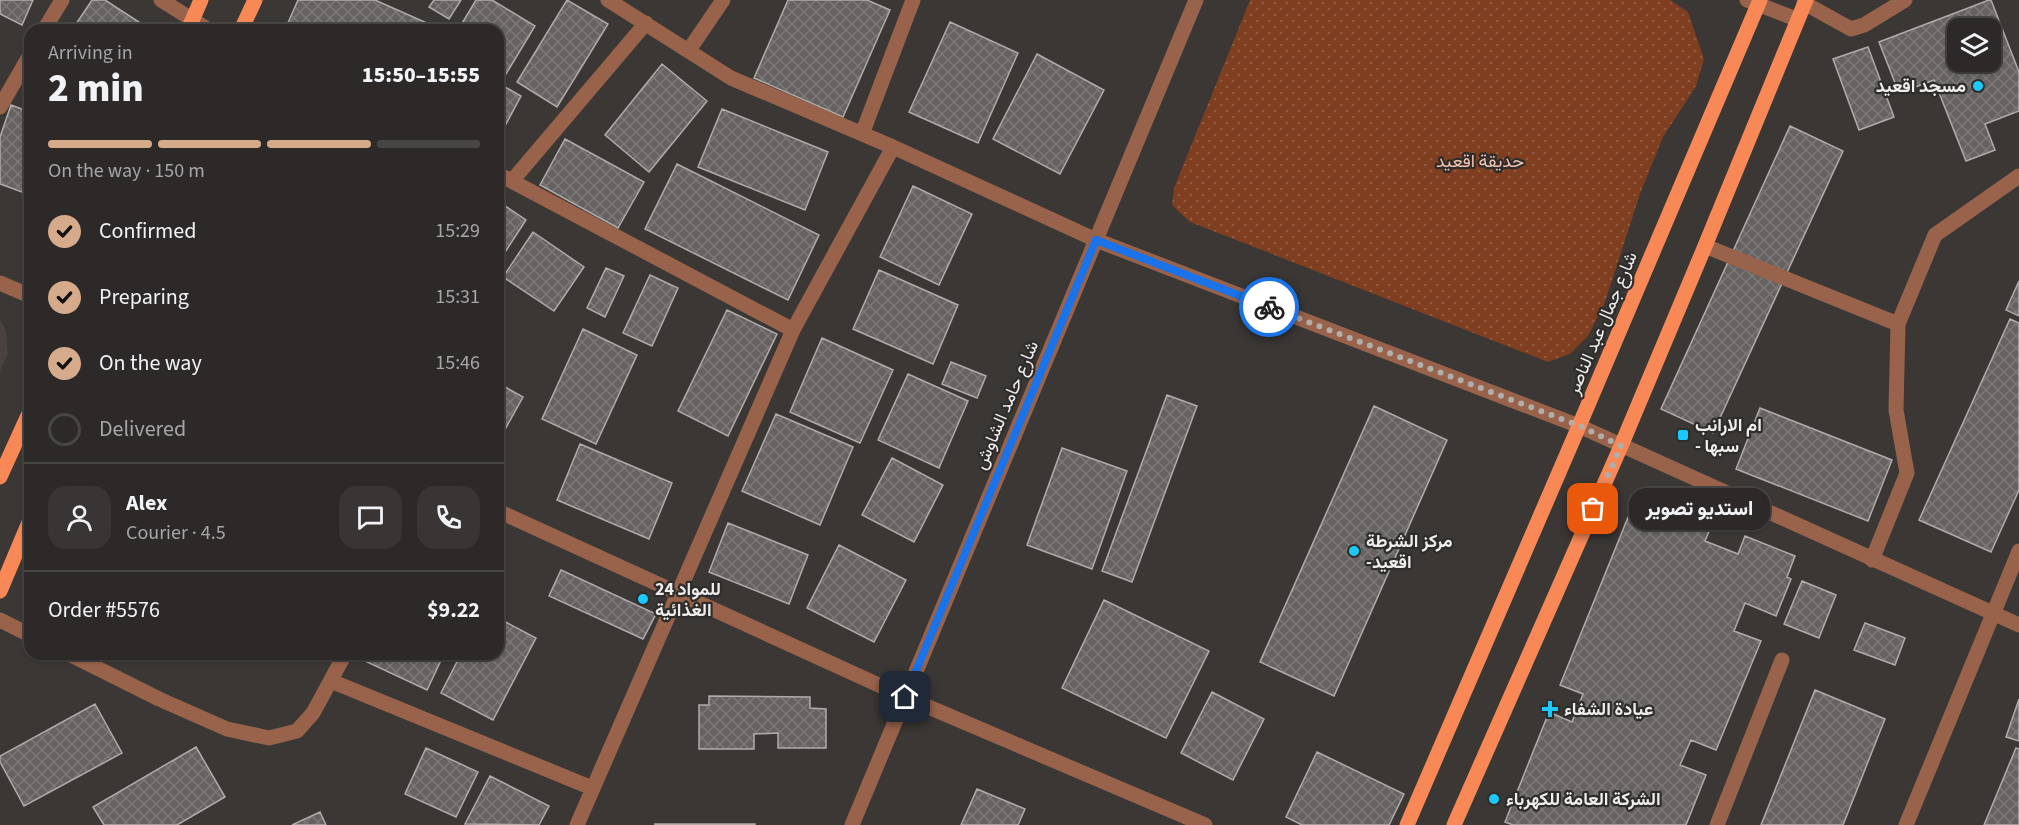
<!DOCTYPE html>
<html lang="en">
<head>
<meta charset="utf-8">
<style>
  body { margin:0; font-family:"Source Sans 3",Vazirmatn,sans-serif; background:#383534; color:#f1f3f6; height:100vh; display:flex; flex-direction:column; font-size:22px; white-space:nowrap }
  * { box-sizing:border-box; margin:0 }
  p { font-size:20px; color:#a6a6a8 }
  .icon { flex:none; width:33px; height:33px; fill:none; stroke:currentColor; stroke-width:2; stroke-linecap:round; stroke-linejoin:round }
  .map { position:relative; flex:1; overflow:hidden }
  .sheet { position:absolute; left:24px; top:24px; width:480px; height:636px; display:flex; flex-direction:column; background:#2c2928; border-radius:18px; box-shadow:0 2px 4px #0004,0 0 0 2px #484545 }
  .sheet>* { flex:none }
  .buttons { position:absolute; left:1947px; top:18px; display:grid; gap:12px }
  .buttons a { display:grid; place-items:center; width:54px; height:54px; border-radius:12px; background:#2c2928; box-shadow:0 2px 4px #0004,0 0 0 2px #484545; font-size:30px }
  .pin { position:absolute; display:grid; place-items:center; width:51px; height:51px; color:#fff; margin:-26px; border-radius:12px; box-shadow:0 3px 9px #0006 }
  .courier { position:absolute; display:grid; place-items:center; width:60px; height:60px; margin:-30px; border:4px solid #1a73e8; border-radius:50%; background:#fff; color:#222; box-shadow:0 2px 8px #0007 }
  .bubble { position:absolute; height:42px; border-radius:18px; background:#2c2928; box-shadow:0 2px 4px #0004,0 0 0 2px #484545; font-size:20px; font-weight:800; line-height:42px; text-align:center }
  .head em { font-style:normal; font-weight:800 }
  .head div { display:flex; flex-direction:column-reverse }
  .head { display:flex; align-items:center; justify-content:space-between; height:102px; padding:0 24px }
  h1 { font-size:39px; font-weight:800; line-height:45px }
  .bar { display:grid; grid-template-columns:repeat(4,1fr); gap:9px 6px; align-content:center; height:72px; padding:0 24px }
  .bar i { height:8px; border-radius:4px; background:#484545 }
  .bar .current { background:#d6ab8b }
  .bar p { grid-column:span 4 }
  .line { display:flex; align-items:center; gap:15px; padding:0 24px; border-top:2px solid #484545 }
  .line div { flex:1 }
  .round { display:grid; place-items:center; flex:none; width:63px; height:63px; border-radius:18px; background:#383534 }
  ol { padding:0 24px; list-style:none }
  li { display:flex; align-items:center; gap:18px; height:66px }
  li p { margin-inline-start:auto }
  li .icon { padding:6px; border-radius:50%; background:#d6ab8b; color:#111; stroke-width:4 }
  li:last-child { color:#a6a6a8 }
  li i { width:33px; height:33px; border:3px solid #484545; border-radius:50% }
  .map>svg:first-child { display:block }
</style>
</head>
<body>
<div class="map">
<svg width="2019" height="825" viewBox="0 0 2019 825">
  <defs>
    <pattern id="park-dots" width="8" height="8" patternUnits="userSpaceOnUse" patternTransform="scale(1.5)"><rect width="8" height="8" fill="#7f3e1f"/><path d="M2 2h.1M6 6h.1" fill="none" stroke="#915a40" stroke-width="1.8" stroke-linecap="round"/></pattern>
    <pattern id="building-cross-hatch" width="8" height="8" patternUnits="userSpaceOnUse" patternTransform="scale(1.5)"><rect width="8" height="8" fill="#666261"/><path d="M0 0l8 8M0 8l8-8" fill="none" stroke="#7c7978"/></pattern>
  </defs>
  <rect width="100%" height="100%" fill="#3a3735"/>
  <!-- built -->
  <path fill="#4a423e" d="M0,319L6,331L8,354L0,371Z"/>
  <!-- park -->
  <path fill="url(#park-dots)" d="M1250,0H1670L1688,12L1704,59L1696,86L1663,137L1640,194L1605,302L1588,336L1570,354L1548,362L1190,222L1172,205L1174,188Z"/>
  <!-- building -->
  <path fill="url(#building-cross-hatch)" stroke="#b0acaa" stroke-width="1.5" fill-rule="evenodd" d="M0,0H33L22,25L0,14Z
    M92,0H105L142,24L138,30H72Z
    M298,0H375L436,27L434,30H300L287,25Z
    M434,0H461L449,19L429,7Z
    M476,0H492L535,26L503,79L498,76V30H458Z
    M567,0L608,24L557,107L517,82Z
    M788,0H867L890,10L843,117L754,78Z
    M1989,0H1991L2019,72V111L1985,124L1995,150L1966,161L1934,80L1899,93L1879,42ZM1958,28H1990V62H1958Z
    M950,22L1018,53L978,143L909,112Z
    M1868,47L1894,117L1859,130L1833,59Z
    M1037,54L1104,90L1060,174L993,139Z
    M662,64L707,101L649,172L605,135Z
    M498,83L521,96L498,139Z
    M11,105L30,112V195L0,184V137Z
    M722,109L828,152L805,210L698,167Z
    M1790,126L1843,151L1713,433L1661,409Z
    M565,139L644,182L618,228L540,185Z
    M677,164L819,235L788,300L645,229Z
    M913,186L972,214L939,285L880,257Z
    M498,201L526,220L498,263Z
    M533,232L584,267L554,311L503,277Z
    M606,268L624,276L605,317L587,308Z
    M879,270L958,305L933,364L853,329Z
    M650,275L678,288L652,346L623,333Z
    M2019,281V316L2006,310Z
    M727,310L777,334L728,436L678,411Z
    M2010,319L2019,323V490L1991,552L1919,520Z
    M583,329L637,355L596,444L542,419Z
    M822,338L893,370L860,443L790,412Z
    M951,362L986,376L977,398L942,384Z
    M908,374L968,401L939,468L878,440Z
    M498,383L523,397L498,442Z
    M1167,395L1197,406L1132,582L1102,571Z
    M1374,406L1447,440L1334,696L1260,662Z
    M1760,408L1892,460L1868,521L1736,469Z
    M776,414L853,447L820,525L742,491Z
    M580,444L672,483L649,539L557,500Z
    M1062,448L1127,471L1092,569L1027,545Z
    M892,458L943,485L914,542L862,515Z
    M1651,497L1713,522L1705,541L1738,554L1745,536L1795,556L1787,577L1791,579L1776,616L1745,603L1734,631L1761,641L1716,750L1691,740L1680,765L1706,775L1686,825H1513L1505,822L1549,712L1572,722L1583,694L1560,685L1631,510L1644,515Z
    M728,523L808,555L789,604L709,572Z
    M839,545L906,580L874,642L807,608Z
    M561,570L656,614L643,639L549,596Z
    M1802,581L1836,595L1819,638L1784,624Z
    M1104,600L1209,651L1166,738L1062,688Z
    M498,618L536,638L493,720L441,693L461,654H498Z
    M1865,623L1905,638L1895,665L1854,650Z
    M371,654H444L427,690L367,662Z
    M1815,690L1885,719L1843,825H1761Z
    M1212,692L1264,719L1233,780L1181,753Z
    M709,696L810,697V708L826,709V748H778V733L754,734V749H699V705H709Z
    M2019,699V741L2006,737Z
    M95,704L122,753L24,806L0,762V756Z
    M196,747L225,797L177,825H104L93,807Z
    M426,748L478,772L456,817L405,794Z
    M2016,748L2019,749V825H1984Z
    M1317,752L1404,794L1389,825H1302L1286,817Z
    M490,776L549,806L539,825L465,824Z
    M977,789L1025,809L1018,825H961Z
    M320,812L326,825H292Z
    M655,824H755V825H655Z"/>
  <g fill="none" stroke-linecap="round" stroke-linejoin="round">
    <!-- service -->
    <path stroke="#99634b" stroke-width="15" d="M1747,0L1796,19
      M1717,825L1782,660"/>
    <!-- minor -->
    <path stroke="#99634b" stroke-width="15" d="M161,0L209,30
      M608,0L731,78L893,147L1096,240L1579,426L2019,625
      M1804,3L1851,29L1864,25L1905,0
      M44,30L62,0
      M689,50L723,0
      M0,107L30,55
      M862,134L913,0
      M498,174L793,330
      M512,181L646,23
      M1705,246L1898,324
      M0,283L30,296
      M498,511L905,697L1205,825
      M1872,560L1907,473L1896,410L1898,324L1935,235L2019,176
      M0,620L30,635
      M69,654L159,699L227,729L269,738L297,731L313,713L345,654
      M331,681L592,788
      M577,825L793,330L893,147
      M1906,825L2019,551"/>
    <!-- tertiary -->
    <path stroke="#99634b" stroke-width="15" d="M852,825L1196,0"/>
    <!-- primary -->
    <path stroke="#f88957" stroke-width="15" d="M188,30L201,0
      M241,30L255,0
      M0,477L30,411
      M0,591L30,520
      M1407,825L1579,426L1760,0
      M1454,825L1621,446L1705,246L1806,0"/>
  </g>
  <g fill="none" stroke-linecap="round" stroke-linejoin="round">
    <!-- done -->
    <path stroke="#b0aead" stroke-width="6" stroke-dasharray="0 10.8" d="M1269,307L1580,426L1621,446L1593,509"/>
    <!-- route -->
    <path stroke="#1a73e8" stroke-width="8" d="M905,697L1096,240L1269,307"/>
  </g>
  <!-- markers -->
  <g fill="#1cc9fc" stroke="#2f2d2b" stroke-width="2">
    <circle cx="1978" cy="86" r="6"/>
    <rect x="1677" y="429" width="12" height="12" rx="3"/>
    <circle cx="1354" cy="551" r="6"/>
    <circle cx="643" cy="599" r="6"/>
    <path d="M1547 700h6v6h6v6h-6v6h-6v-6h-6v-6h6z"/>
    <circle cx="1494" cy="799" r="6"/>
  </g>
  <g text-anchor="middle" stroke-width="4.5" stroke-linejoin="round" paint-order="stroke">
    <!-- poi labels -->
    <g font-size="18" font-weight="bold" fill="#f0eeed" stroke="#2f2d2b" text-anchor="start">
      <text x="1966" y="92" text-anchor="end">مسجد اقعيد</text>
      <text x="1695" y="431">ام الارانب<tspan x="1695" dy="21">- سبها</tspan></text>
      <text x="1366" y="547">مركز الشرطة<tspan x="1366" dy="21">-اقعيد</tspan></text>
      <text x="655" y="595">24 للمواد<tspan x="655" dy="21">الغذائية</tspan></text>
      <text x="1564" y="715">عيادة الشفاء</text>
      <text x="1506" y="805">الشركة العامة للكهرباء</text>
    </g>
    <!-- park labels -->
    <g font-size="18" fill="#f1c3b0" stroke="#2f2d2b">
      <text x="1480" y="167">حديقة اقعيد</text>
    </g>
    <!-- street labels -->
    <g font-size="18" fill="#f0eeed" stroke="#2f2d2b">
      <text transform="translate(1602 323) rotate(-67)" y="6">شارع جمال عبد الناصر</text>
      <text transform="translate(1006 405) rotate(-67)" y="6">شارع حامد الشاوش</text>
    </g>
  </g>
</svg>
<div class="buttons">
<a><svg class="icon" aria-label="layers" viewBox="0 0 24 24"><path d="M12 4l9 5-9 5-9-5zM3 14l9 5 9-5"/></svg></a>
</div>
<div class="pin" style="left:1593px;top:509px;background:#ea580c"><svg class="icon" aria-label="bag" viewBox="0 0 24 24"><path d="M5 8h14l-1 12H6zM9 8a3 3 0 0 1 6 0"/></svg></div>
<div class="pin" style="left:905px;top:697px;background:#1f2937"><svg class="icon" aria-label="home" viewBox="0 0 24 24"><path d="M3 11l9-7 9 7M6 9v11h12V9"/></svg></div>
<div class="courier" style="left:1269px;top:307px"><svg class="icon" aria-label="bike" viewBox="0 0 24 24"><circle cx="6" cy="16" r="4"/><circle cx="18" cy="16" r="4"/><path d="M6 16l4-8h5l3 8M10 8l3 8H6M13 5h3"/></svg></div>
<div class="bubble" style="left:1629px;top:488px;width:141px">استديو تصوير</div>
<section class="sheet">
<div class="head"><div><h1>2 min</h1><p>Arriving in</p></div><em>15:50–15:55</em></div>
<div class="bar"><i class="current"></i><i class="current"></i><i class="current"></i><i></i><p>On the way · 150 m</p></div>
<ol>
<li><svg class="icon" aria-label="check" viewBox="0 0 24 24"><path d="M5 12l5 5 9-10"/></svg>Confirmed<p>15:29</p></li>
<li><svg class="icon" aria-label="check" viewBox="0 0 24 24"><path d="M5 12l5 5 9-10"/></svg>Preparing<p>15:31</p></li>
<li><svg class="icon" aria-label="check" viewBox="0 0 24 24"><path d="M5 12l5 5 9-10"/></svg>On the way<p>15:46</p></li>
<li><i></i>Delivered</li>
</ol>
<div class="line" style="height:108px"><a class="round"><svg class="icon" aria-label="person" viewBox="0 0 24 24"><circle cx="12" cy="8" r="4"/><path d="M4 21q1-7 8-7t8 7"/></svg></a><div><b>Alex</b><p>Courier · 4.5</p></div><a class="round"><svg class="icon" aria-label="chat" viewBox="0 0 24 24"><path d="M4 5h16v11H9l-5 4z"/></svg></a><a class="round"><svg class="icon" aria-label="phone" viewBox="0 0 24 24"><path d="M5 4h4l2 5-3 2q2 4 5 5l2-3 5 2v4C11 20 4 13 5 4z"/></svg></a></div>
<div class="line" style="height:78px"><div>Order #5576</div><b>$9.22</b></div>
</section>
</div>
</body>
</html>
